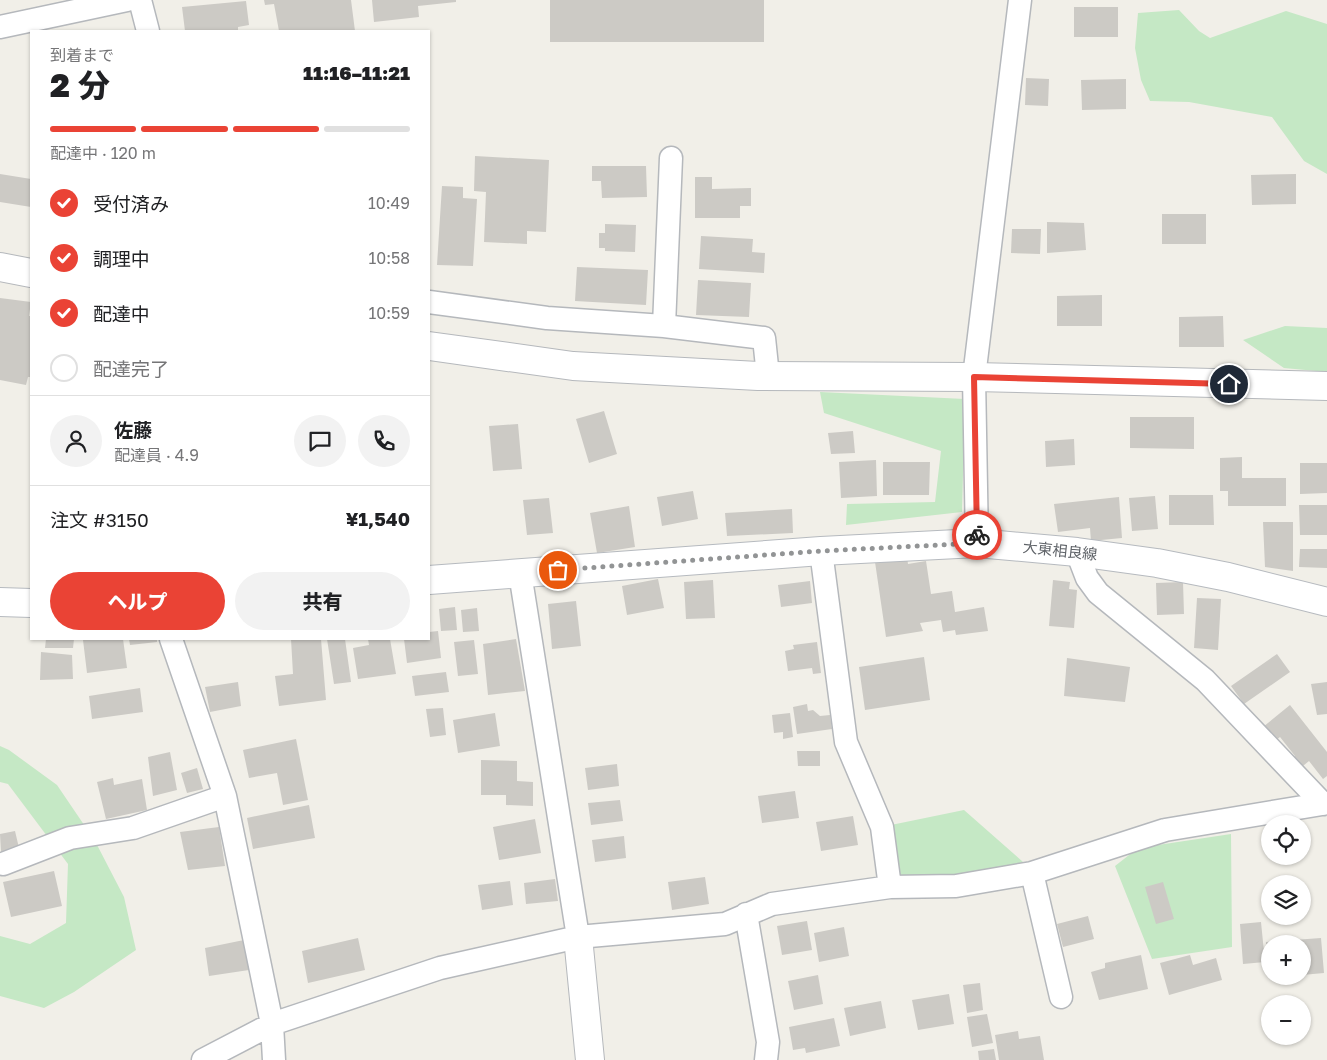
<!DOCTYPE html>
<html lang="ja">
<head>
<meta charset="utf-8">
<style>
  body { margin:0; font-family:"Golos Text","Noto Sans JP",sans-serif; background:#f2f2f2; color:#202124; height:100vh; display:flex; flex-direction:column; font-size:19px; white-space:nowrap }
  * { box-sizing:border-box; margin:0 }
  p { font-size:16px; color:#757577 }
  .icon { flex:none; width:28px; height:28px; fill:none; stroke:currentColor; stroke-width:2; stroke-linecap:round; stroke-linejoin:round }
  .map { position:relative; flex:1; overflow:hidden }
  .details { position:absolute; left:30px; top:30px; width:400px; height:610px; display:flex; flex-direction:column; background:#fff; border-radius:0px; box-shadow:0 1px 4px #0004 }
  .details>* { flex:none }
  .controls { position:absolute; left:1261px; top:815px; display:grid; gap:10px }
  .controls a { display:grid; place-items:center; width:50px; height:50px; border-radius:50%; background:#fff; box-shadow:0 1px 4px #0004; font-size:25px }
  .pin { position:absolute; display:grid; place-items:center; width:42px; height:42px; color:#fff; margin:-21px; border:2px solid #fff; border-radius:50%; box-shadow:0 1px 5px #0007 }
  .courier { position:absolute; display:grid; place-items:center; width:50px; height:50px; margin:-25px; border:4px solid #ea4335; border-radius:50%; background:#fff; color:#222; box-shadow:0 1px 6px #0007 }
  .overview em { font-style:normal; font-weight:800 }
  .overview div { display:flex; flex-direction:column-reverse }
  .overview { display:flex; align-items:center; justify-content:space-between; height:85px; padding:0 20px }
  h1 { font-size:32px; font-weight:800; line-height:38px }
  .bar { display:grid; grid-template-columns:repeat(4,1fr); gap:8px 5px; align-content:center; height:60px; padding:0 20px }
  .bar i { height:6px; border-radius:4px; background:#e0e0e0 }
  .bar .active { background:#ea4335 }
  .bar p { grid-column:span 4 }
  .line { display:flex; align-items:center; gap:12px; padding:0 20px; border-top:1px solid #e0e0e0 }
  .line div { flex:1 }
  .round { display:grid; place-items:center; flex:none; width:52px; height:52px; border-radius:26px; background:#f2f2f2 }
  ol { padding:0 20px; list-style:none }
  li { display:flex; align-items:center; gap:15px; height:55px }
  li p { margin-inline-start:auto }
  li .icon { padding:5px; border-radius:50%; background:#ea4335; color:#fff; stroke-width:4 }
  li:last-child { color:#757577 }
  li i { width:28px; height:28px; border:2px solid #e0e0e0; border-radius:50% }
  .button { display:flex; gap:10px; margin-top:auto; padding:10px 20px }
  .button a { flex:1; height:58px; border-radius:30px; background:#ea4335; color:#fff; font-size:20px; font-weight:800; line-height:58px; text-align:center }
  .button a+a { background:#f2f2f2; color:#202124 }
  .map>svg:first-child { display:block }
</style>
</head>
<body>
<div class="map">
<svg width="1327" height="1060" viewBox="0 0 1327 1060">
  <rect width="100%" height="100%" fill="#f1efe8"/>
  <!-- green -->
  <path fill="#c5e8c5" d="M1179,10L1199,31L1210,38L1286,11L1327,24V174L1304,161L1272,117L1189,102L1150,101L1141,80L1135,48L1138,13Z
    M1285,326L1327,328V372L1284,368L1243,340Z
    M820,392L965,399L962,512L846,525L847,504L935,502L941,451L824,413Z
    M0,746L9,750L57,785L95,841L124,897L136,950L74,992L44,1008L0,996V936L30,944L66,923L68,864L8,784L0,782Z
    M964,810L1023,862L966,878L893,877L891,825Z
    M1231,834L1232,947L1152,959L1115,866L1138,848Z"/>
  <!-- building -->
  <path fill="#cccac5" d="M264,0H351L355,31H279L274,4L265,5Z
    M372,0H456V2L418,6L419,17L374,22Z
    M550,0H764V42H550Z
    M246,1L249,25L238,27V31H185L182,7Z
    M1074,7H1118V37H1074Z
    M1026,78L1049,79L1048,106L1025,105Z
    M1126,79V109L1082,110L1081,80Z
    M475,156L549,160L546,232L527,231V244L484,242L486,192L474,191Z
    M592,166H646L647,197L602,198L601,181H592Z
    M0,174L31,179V207L0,202Z
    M1296,174V204L1252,205L1251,175Z
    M695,177H712V189L751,188V206H740V218H695Z
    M442,186L463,187V198L477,199L473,266L437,265Z
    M1162,214H1206V244H1162Z
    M1047,222L1084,223L1086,250L1047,253Z
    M605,224L636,225L635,252L605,251V248H599V233H605Z
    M1012,229H1041L1040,254L1011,253Z
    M701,236L753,239L752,252L765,253L764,273L699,269Z
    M577,267L648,270L646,305L575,301Z
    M698,280L751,283L749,317L696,315Z
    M1102,295V326H1057V296Z
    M0,298L31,302L29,316H31V377H28L26,385L0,380Z
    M1223,316L1224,347H1179V317Z
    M604,411L617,454L589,463L576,419Z
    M1130,417H1194V449L1130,448Z
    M518,424L522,469L493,471L489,426Z
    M853,431L855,453L831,454L828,433Z
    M1074,439L1075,465L1046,467L1045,441Z
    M1242,457V478H1286V506H1228V491H1220V458Z
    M876,460L877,496L841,498L839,462Z
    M883,462H930L929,495H883Z
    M1300,463H1327V493L1300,494Z
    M693,491L698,519L662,526L657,497Z
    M1169,495H1213L1214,525H1169Z
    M1155,496L1158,529L1132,531L1129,498Z
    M1119,497L1122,538L1091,541L1090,528L1058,532L1054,504Z
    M549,498L553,533L527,535L523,500Z
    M1299,505H1327V535H1300Z
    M629,506L635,547L597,553L590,513Z
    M792,509L793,533L727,536L725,513Z
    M1263,522H1293V571L1265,567Z
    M1300,549H1327V568L1299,567Z
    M907,557L908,564L926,561L931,594L952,591L955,612L984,607L988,631L956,635L955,630L943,632L941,620L920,623L923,631L886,637L875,562Z
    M658,579L664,608L627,615L622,586Z
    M713,580L715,618L686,619L684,582Z
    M1053,580L1070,582L1069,589L1077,590L1074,628L1049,626Z
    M810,581L812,603L781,607L778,585Z
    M1183,582L1184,614L1157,615L1156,583Z
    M1197,598L1221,599L1218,650L1194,648Z
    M576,601L581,646L552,649L548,604Z
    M455,607L457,630L441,631L439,609Z
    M477,608L479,631L463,632L461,610Z
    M438,631L441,658L407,663L404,639H429V632Z
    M46,639H74L73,648H45Z
    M94,639H123L127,668L87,673L83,640Z
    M129,639H157V642L130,645Z
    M291,639H321L326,700L279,706L275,676L293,674Z
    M327,639H345L351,682L334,684Z
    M368,639H390L396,674L358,679L353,648L369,645Z
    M516,639L525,691L488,695L483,644Z
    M474,640L478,674L458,676L454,642Z
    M817,642L821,673L813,674L812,668L788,671L785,651L794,649L793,645Z
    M41,652L72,655L73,679L40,680Z
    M1277,654L1290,672L1244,704L1231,686Z
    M924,657L930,700L865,710L859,667Z
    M1067,658L1130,667L1125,702L1064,696Z
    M446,672L449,692L415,696L412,676Z
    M238,682L241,706L210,712L205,687Z
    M1327,682V714L1317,715L1311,684Z
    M140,688L143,712L92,719L89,696Z
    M807,704L808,711L813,710L820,716L830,715L832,729L797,734L793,707Z
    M1290,705L1327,752V776L1323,779L1309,761L1298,770L1290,759L1295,756L1280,737L1274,742L1263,727Z
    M443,708L446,735L430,737L426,709Z
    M495,713L500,746L458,753L453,720Z
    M790,713L793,737L783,739V732L774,733L772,715Z
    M296,739L308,800L283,805L277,773L249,778L243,750Z
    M797,751H820V766H798Z
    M170,752L177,790L153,796L148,757Z
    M481,760L517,761V781L533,782V806L506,805V795H481Z
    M617,764L619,786L588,790L585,768Z
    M197,768L203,789L187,793L181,773Z
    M113,778L114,785L142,779L147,810L106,819L97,782Z
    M795,791L799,818L762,823L758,796Z
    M620,800L623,821L591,825L588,803Z
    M309,805L315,838L253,849L247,818Z
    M853,816L858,845L821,851L816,822Z
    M535,819L541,853L499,860L493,827Z
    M219,827L225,866L188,870L180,832Z
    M15,831L19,848L1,852L0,834Z
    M624,836L626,858L595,862L592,840Z
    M54,871L62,906L11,917L3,882Z
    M705,877L709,904L672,910L668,882Z
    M555,879L558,901L526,904L524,883Z
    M510,881L513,905L482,910L478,885Z
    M1163,882L1174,919L1156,924L1145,887Z
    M1088,916L1094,939L1063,947L1057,924Z
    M807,921L812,950L782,955L777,926Z
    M1261,922L1265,962L1243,964L1240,924Z
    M844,927L849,956L819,962L814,933Z
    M358,938L365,970L308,983L302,951Z
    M1321,938L1324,973L1302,975V944H1266V942Z
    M244,940L249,970L209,976L205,948Z
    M1141,955L1148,989L1099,1000L1091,972L1105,968V963Z
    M1190,955L1193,965L1216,958L1222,980L1169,995L1160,963Z
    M818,975L823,1004L794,1010L788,981Z
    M980,983L983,1010L967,1013L963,985Z
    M949,994L954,1024L918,1030L912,1000Z
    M881,1001L886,1028L850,1036L844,1008Z
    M987,1014L993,1043L972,1047L967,1017Z
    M834,1018L840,1046L806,1053L805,1048L793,1050L789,1027Z
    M1018,1031L1019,1039L1040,1036L1044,1060H999L995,1035Z
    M994,1049L996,1060H979L978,1051Z"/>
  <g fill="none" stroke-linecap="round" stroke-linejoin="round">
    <defs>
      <path id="minor" d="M140,0L148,31
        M0,27L127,0
        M429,302L547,318L664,326L764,338L768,376
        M664,326L671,158
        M977,543L974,377L1020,0
        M821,551L846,742L882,827L890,887
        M1077,552L1087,578L1098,593L1205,680L1323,804
        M520,573L578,937
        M171,639L225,796L272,1024L274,1060
        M3,864L70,838L133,828L225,796
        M1032,873L1061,997
        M746,914L768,1042L766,1060
        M203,1060L272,1024L440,968L578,937L725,924L772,904L890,887L956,886L1032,873L1165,830L1327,803"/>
      <path id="tertiary" d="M0,267L31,273
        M429,346L573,366L758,376L974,377L1327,386
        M578,937L590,1060"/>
      <path id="secondary" d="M429,580L821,551L977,543L1077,552L1157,563L1228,577L1327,602
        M0,602L31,603"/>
    </defs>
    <!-- minor casing -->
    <use href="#minor" stroke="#b5b8bc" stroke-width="25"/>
    <!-- tertiary casing -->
    <use href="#tertiary" stroke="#b5b8bc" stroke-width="30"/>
    <!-- secondary casing -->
    <use href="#secondary" stroke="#b6babf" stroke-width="30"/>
    <!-- minor -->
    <use href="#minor" stroke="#fff" stroke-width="22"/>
    <!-- tertiary -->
    <use href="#tertiary" stroke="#fff" stroke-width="28"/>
    <!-- secondary -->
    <use href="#secondary" stroke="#fff" stroke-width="28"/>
  </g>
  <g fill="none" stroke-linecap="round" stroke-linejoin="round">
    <!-- done -->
    <path stroke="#929495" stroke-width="5" stroke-dasharray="0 9" d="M558,570L821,551L978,543L977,535"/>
    <!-- route -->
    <path stroke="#ea4335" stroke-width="6" d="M977,535L974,377L1229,384"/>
  </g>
  <g text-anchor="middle" stroke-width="4" stroke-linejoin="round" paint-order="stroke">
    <!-- street labels -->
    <g font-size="15" fill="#5f6368" stroke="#fff">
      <text transform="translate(1060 551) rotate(6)" y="5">大東相良線</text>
    </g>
  </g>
</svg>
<div class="controls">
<a><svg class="icon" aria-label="locate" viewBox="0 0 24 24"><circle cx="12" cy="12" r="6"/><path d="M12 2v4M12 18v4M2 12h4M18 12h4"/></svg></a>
<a><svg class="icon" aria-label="layers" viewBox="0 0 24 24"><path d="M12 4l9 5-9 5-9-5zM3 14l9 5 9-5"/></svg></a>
<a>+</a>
<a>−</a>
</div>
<div class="pin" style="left:558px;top:570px;background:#ea580c"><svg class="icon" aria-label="bag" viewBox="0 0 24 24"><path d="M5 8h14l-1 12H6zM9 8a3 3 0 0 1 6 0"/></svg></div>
<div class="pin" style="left:1229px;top:384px;background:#1f2937"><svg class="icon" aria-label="home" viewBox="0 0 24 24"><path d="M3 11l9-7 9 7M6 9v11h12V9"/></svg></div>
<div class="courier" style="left:977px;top:535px"><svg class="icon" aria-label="bike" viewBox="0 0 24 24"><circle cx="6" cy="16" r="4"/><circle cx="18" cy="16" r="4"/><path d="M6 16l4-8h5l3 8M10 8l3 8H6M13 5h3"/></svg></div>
<section class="details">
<div class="overview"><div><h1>2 分</h1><p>到着まで</p></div><em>11:16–11:21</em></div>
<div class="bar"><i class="active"></i><i class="active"></i><i class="active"></i><i></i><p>配達中 · 120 m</p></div>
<ol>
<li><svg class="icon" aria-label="check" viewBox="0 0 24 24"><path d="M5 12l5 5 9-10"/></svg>受付済み<p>10:49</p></li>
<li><svg class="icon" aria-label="check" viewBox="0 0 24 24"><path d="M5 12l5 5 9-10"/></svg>調理中<p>10:58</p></li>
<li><svg class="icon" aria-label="check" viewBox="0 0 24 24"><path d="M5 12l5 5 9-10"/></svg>配達中<p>10:59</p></li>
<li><i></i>配達完了</li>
</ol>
<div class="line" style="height:90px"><a class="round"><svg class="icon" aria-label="person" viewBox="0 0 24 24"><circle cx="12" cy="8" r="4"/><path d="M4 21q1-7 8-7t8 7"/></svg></a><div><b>佐藤</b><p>配達員 · 4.9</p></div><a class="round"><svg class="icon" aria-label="chat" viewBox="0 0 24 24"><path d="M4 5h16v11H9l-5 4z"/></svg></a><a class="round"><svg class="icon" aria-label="phone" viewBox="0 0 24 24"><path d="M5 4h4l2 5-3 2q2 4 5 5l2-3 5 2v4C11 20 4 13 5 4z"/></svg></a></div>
<div class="line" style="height:65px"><div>注文 #3150</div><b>¥1,540</b></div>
<div class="button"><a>ヘルプ</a><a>共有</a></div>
</section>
</div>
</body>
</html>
